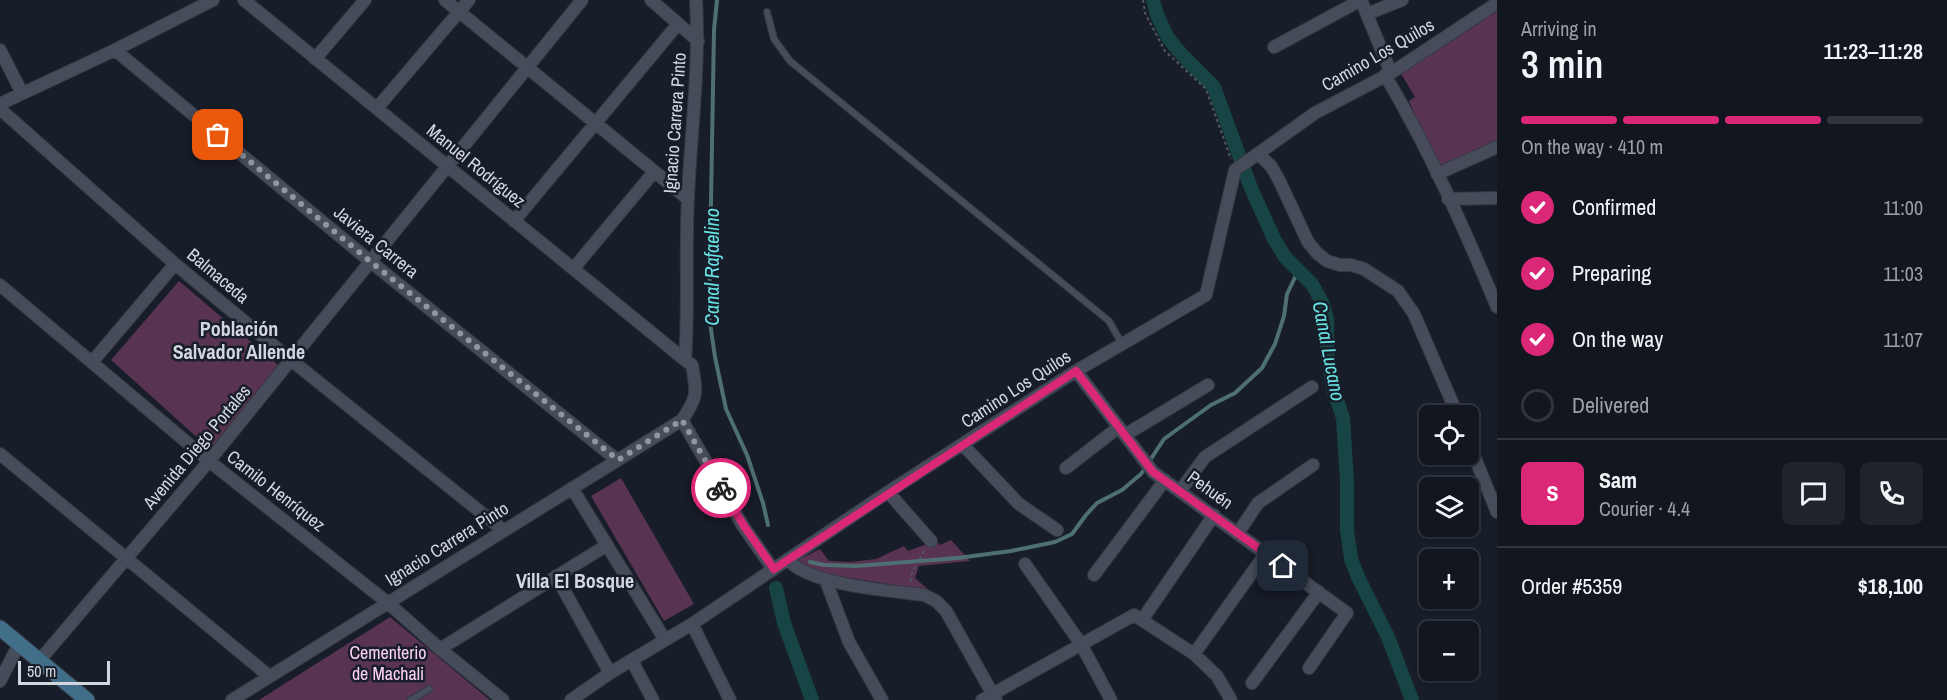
<!DOCTYPE html>
<html lang="en">
<head>
<meta charset="utf-8">
<style>
  body { margin:0; font-family:"Archivo Narrow",sans-serif; background:#1e232c; color:#f1f3f6; height:100vh; display:flex; flex-direction:column; font-size:22px; white-space:nowrap }
  * { box-sizing:border-box; margin:0 }
  p { font-size:20px; color:#9c9fa4 }
  .icon { flex:none; width:33px; height:33px; fill:none; stroke:currentColor; stroke-width:2; stroke-linecap:round; stroke-linejoin:round }
  .map { position:relative; flex:1; overflow:hidden }
  .side { display:flex; flex-direction:column; background:#11161f; width:450px }
  .side>* { flex:none }
  .controls { position:absolute; left:1419px; top:405px; display:grid; gap:12px }
  .controls a { display:grid; place-items:center; width:60px; height:60px; border-radius:9px; background:#11161f; box-shadow:0 2px 4px #0004,0 0 0 2px #30353d; font-size:30px }
  .scale { position:absolute; left:18px; bottom:15px; width:92px; box-sizing:border-box; padding-left:6px; border:3px solid #d3d7e0; border-top:0; font-size:16px; line-height:21px; white-space:nowrap; color:#d3d7e0; -webkit-text-stroke:4px #171d29; paint-order:stroke }
  .pin { position:absolute; display:grid; place-items:center; width:51px; height:51px; color:#fff; margin:-26px; border-radius:12px; box-shadow:0 3px 9px #0006 }
  .courier { position:absolute; display:grid; place-items:center; width:60px; height:60px; margin:-30px; border:4px solid #db2777; border-radius:50%; background:#fff; color:#222; box-shadow:0 2px 8px #0007 }
  .head em { font-style:normal; font-weight:600 }
  .head div { display:flex; flex-direction:column-reverse }
  .head { display:flex; align-items:center; justify-content:space-between; height:102px; padding:0 24px }
  h1 { font-size:39px; font-weight:600; line-height:45px }
  .bar { display:grid; grid-template-columns:repeat(4,1fr); gap:9px 6px; align-content:center; height:72px; padding:0 24px }
  .bar i { height:8px; border-radius:4px; background:#30353d }
  .bar .current { background:#db2777 }
  .bar p { grid-column:span 4 }
  .line { display:flex; align-items:center; gap:15px; padding:0 24px; border-top:2px solid #30353d }
  .line div { flex:1 }
  .round { display:grid; place-items:center; flex:none; width:63px; height:63px; border-radius:9px; background:#1e232c }
  ol { padding:0 24px; list-style:none }
  li { display:flex; align-items:center; gap:18px; height:66px }
  li p { margin-inline-start:auto }
  li .icon { padding:6px; border-radius:50%; background:#db2777; color:#fff; stroke-width:4 }
  li:last-child { color:#9c9fa4 }
  li i { width:33px; height:33px; border:3px solid #30353d; border-radius:50% }
  main { display:flex; flex:1; min-height:0 }
  .map>svg:first-child { display:block }
</style>
</head>
<body>
<main>
<div class="map">
<svg width="1497" height="700" viewBox="0 0 1497 700">
  <rect width="100%" height="100%" fill="#171d29"/>
  <!-- green -->
  <path fill="#593352" d="M1497,8V140L1438,167L1409,101L1415,97L1400,72Z
    M179,281L278,365L210,449L111,360Z
    M621,478L694,604L664,621L591,496Z
    M951,540L970,561L919,566L915,578L930,591L820,573L812,570L798,560L820,549L829,561L850,562L876,559L904,546L908,551L936,541L940,545Z
    M390,617L490,700H259Z"/>
  <g fill="none" stroke-linecap="round" stroke-linejoin="round">
    <!-- stream -->
    <path stroke="#4f7073" stroke-width="4" d="M717,0L714,30L709,316L715,357L726,409L747,455L763,503L768,525
      M810,562L824,565L856,566L958,558L1011,551L1055,542L1072,534L1086,515L1097,503L1122,490L1141,474L1164,439L1211,405L1235,393L1262,368L1275,344L1284,316L1287,294L1299,269"/>
    <!-- canal -->
    <path stroke="#174444" stroke-width="14" d="M1153,0L1157,15L1168,38L1183,56L1214,87L1251,188L1274,239L1285,257L1312,284L1323,304L1327,319V352L1333,388L1343,418L1347,481V530L1351,559L1358,577L1388,637L1412,700
      M776,588L784,623L812,700"/>
    <defs>
      <path id="service" d="M767,12L774,39L790,61L1109,321L1122,344
        M411,700L429,689"/>
      <path id="minor" d="M244,0L685,360
        M445,0L688,199
        M651,0L698,41
        M696,0C700,66 691,131 688,196C685,251 689,306 685,360L692,365C697,393 698,397 682,420L743,526L773,569
        M1361,0L1391,73
        M1367,14L1402,0
        M1274,47L1361,0
        M0,50L22,93
        M115,50L371,262L617,460
        M315,59L365,0
        M1385,75C1429,149 1464,228 1497,307
        M0,104L115,50L213,0
        M377,108L469,0
        M0,109L175,264L291,360L503,530
        M1258,154L1271,166L1279,180L1308,242L1317,253L1327,261L1340,265H1351L1364,269L1398,291L1414,314L1458,416
        M1437,174L1497,147
        M1448,199L1497,198
        M514,221L678,24
        M573,269L654,172
        M0,285L209,461L388,603L440,649L503,700
        M92,362L175,264
        M1076,371L1153,472L1347,613L1309,668
        M1125,435L1208,385
        M1468,441L1497,512
        M963,445L1019,504L1057,530
        M0,454L269,676
        M1066,468L1119,427
        M572,488L665,640
        M1180,491L1205,457L1312,387
        M888,492L931,541
        M1238,533L1258,503L1313,465
        M788,559C806,585 893,591 924,595L936,601L946,611L996,700
        M1025,564L1081,644L1111,700
        M1094,575L1165,480
        M556,576L610,673
        M826,581L849,642L882,700
        M1142,620L1214,515
        M692,624L730,700
        M440,649L607,545
        M1194,654L1266,553
        M39,661L209,461L582,0
        M632,661L653,700
        M0,681L19,644
        M1252,683L1319,592
        M232,700L682,420
        M571,700L610,673L692,624L888,492L1076,371L1206,295L1235,170L1315,113L1391,73L1497,3
        M982,700L1134,615L1194,654L1217,676L1231,700"/>
      <path id="secondary" d="M0,628L87,700"/>
    </defs>
    <!-- service casing -->
    <use href="#service" stroke="#363943" stroke-width="8"/>
    <!-- minor casing -->
    <use href="#minor" stroke="#363943" stroke-width="14"/>
    <!-- secondary casing -->
    <use href="#secondary" stroke="#363943" stroke-width="17"/>
    <!-- path -->
    <path stroke="#525863" stroke-width="2" stroke-dasharray="3 3" stroke-linecap="butt" d="M1143,0L1145,13L1165,51L1206,89L1231,159
      M911,581L912,573L924,551"/>
    <!-- service -->
    <use href="#service" stroke="#464c5a" stroke-width="6"/>
    <!-- minor -->
    <use href="#minor" stroke="#464c5a" stroke-width="12"/>
    <!-- secondary -->
    <use href="#secondary" stroke="#416f8a" stroke-width="15"/>
  </g>
  <g fill="none" stroke-linecap="round" stroke-linejoin="round">
    <!-- done -->
    <path stroke="#9196a0" stroke-width="6" stroke-dasharray="0 10.8" d="M218,135L371,262L618,460L682,420L721,488"/>
    <!-- route -->
    <path stroke="#db2777" stroke-width="8" d="M721,488L744,526L774,569L1076,371L1153,472L1283,566"/>
  </g>
  <g text-anchor="middle" stroke-width="5" stroke-linejoin="round" paint-order="stroke">
    <!-- street labels -->
    <g font-size="18" fill="#d3d7e0" stroke="#171d29">
      <text transform="translate(1378 55) rotate(-30)" y="6">Camino Los Quilos</text>
      <text transform="translate(675 123) rotate(-86)" y="6">Ignacio Carrera Pinto</text>
      <text transform="translate(476 166) rotate(39)" y="6">Manuel Rodríguez</text>
      <text transform="translate(376 242) rotate(39)" y="6">Javiera Carrera</text>
      <text transform="translate(218 276) rotate(40)" y="6">Balmaceda</text>
      <text transform="translate(1016 389) rotate(-33)" y="6">Camino Los Quilos</text>
      <text transform="translate(197 447) rotate(-50)" y="6">Avenida Diego Portales</text>
      <text transform="translate(1210 490) rotate(36)" y="6">Pehuén</text>
      <text transform="translate(276 491) rotate(38)" y="6">Camilo Henríquez</text>
      <text transform="translate(447 544) rotate(-32)" y="6">Ignacio Carrera Pinto</text>
    </g>
    <!-- park labels -->
    <g font-size="18" fill="#fdd1f4" stroke="#171d29">
      <text x="388" y="659">Cementerio<tspan x="388" dy="21">de Machali</tspan></text>
    </g>
    <!-- water labels -->
    <g font-size="20" font-style="italic" fill="#67e3e5" stroke="#171d29">
      <text transform="translate(712 267) rotate(-90)" y="7">Canal Rafaelino</text>
      <text transform="translate(1329 351) rotate(79)" y="7">Canal Lucano</text>
    </g>
    <!-- neighbourhood labels -->
    <g font-size="20" font-weight="bold" fill="#d3d7e0" stroke="#171d29">
      <text x="239" y="336">Población<tspan x="239" dy="23">Salvador Allende</tspan></text>
      <text x="575" y="588">Villa El Bosque</text>
    </g>
  </g>
</svg>
<div class="controls">
<a><svg class="icon" aria-label="locate" viewBox="0 0 24 24"><circle cx="12" cy="12" r="6"/><path d="M12 2v4M12 18v4M2 12h4M18 12h4"/></svg></a>
<a><svg class="icon" aria-label="layers" viewBox="0 0 24 24"><path d="M12 4l9 5-9 5-9-5zM3 14l9 5 9-5"/></svg></a>
<a>+</a>
<a>−</a>
</div>
<div class="scale">50 m</div>
<div class="pin" style="left:218px;top:135px;background:#ea580c"><svg class="icon" aria-label="bag" viewBox="0 0 24 24"><path d="M5 8h14l-1 12H6zM9 8a3 3 0 0 1 6 0"/></svg></div>
<div class="pin" style="left:1283px;top:566px;background:#1f2937"><svg class="icon" aria-label="home" viewBox="0 0 24 24"><path d="M3 11l9-7 9 7M6 9v11h12V9"/></svg></div>
<div class="courier" style="left:721px;top:488px"><svg class="icon" aria-label="bike" viewBox="0 0 24 24"><circle cx="6" cy="16" r="4"/><circle cx="18" cy="16" r="4"/><path d="M6 16l4-8h5l3 8M10 8l3 8H6M13 5h3"/></svg></div>
</div>
<section class="side">
<div class="head"><div><h1>3 min</h1><p>Arriving in</p></div><em>11:23–11:28</em></div>
<div class="bar"><i class="current"></i><i class="current"></i><i class="current"></i><i></i><p>On the way · 410 m</p></div>
<ol>
<li><svg class="icon" aria-label="check" viewBox="0 0 24 24"><path d="M5 12l5 5 9-10"/></svg>Confirmed<p>11:00</p></li>
<li><svg class="icon" aria-label="check" viewBox="0 0 24 24"><path d="M5 12l5 5 9-10"/></svg>Preparing<p>11:03</p></li>
<li><svg class="icon" aria-label="check" viewBox="0 0 24 24"><path d="M5 12l5 5 9-10"/></svg>On the way<p>11:07</p></li>
<li><i></i>Delivered</li>
</ol>
<div class="line" style="height:108px"><b class="round" style="background:#db2777;color:#fff">S</b><div><b>Sam</b><p>Courier · 4.4</p></div><a class="round"><svg class="icon" aria-label="chat" viewBox="0 0 24 24"><path d="M4 5h16v11H9l-5 4z"/></svg></a><a class="round"><svg class="icon" aria-label="phone" viewBox="0 0 24 24"><path d="M5 4h4l2 5-3 2q2 4 5 5l2-3 5 2v4C11 20 4 13 5 4z"/></svg></a></div>
<div class="line" style="height:78px"><div>Order #5359</div><b>$18,100</b></div>
</section>
</main>
</body>
</html>
